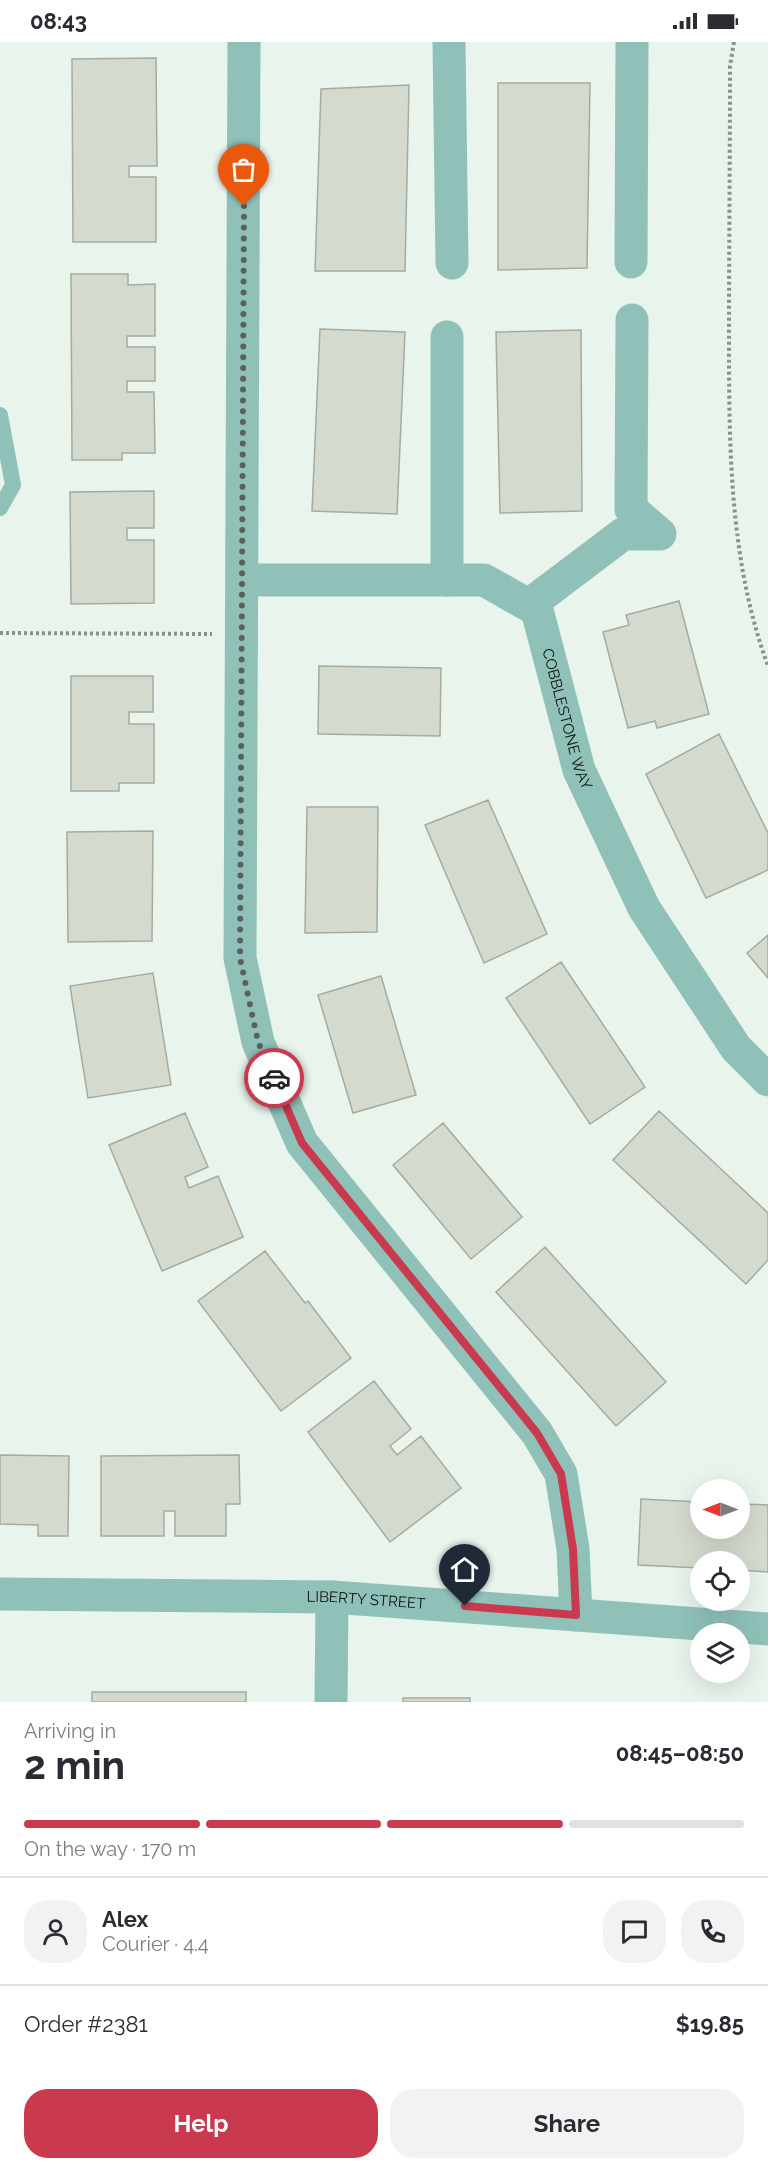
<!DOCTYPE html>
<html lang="en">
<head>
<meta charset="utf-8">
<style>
  body { margin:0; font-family:Raleway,sans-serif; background:#f2f2f3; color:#2b2b33; height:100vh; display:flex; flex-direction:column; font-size:22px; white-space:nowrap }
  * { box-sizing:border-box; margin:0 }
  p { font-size:20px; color:#7c7c81 }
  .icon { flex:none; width:33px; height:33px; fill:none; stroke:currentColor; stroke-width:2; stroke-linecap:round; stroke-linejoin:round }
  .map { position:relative; height:1660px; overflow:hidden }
  .panel { display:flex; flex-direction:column; background:#fff; flex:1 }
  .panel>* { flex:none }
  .needle { width:39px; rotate:270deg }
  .controls { position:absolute; left:690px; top:1437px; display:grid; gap:12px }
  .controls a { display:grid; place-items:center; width:60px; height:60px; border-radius:50%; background:#fff; box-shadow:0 6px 24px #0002; font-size:30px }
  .pin { position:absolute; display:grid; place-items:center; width:51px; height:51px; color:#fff; margin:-62px -26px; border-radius:50% 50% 50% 0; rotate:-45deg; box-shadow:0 0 6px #0007 }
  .pin .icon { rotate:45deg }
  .courier { position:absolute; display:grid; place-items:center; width:60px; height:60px; margin:-30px; border:4px solid #ca3a4f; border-radius:50%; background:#fff; color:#222; box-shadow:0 2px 8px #0007 }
  .summary em { font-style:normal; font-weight:700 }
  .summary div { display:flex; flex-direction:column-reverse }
  .summary { display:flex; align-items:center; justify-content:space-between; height:102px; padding:0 24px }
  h1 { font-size:39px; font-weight:700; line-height:45px }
  .bar { display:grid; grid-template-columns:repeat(4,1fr); gap:9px 6px; align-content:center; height:72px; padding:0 24px }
  .bar i { height:8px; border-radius:4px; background:#e1e1e2 }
  .bar .selected { background:#ca3a4f }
  .bar p { grid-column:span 4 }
  .line { display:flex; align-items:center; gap:15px; padding:0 24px; border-top:2px solid #e1e1e2 }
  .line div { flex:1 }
  .round { display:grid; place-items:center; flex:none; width:63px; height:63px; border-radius:24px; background:#f2f2f3 }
  .action { display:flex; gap:12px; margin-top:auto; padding:12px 24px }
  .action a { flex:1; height:69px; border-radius:24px; background:#ca3a4f; color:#fff; font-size:24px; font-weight:700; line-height:69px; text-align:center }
  .action a+a { background:#f2f2f3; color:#2b2b33 }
  .status { display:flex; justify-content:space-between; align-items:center; height:42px; padding:0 30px; background:#fff; direction:ltr }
  .status svg { height:16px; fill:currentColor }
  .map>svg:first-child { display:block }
</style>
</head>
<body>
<div class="status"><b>08:43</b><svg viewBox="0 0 49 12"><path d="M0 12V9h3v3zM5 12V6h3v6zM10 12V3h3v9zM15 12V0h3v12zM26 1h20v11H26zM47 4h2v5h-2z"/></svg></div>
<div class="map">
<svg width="768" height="1660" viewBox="0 0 768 1660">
  <rect width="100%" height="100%" fill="#e8f4ec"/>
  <!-- building -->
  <path fill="#d4dace" stroke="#a6aba0" stroke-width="1.5" d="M156,16L157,124H129V135H156V200H73L72,17Z
    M498,41H590L587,226L498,228Z
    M409,43L405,229H315L321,47Z
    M71,232H128V243L155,242V294H127V305H155V339H127V350H154L155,411H122V418H72Z
    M320,287L405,290L397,472L312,469Z
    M581,288L582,469L500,471L496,290Z
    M154,449V486H127V498H154V561L71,562L70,450Z
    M679,559L709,672L657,686L655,679L628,686L603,590L629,583L626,573Z
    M319,624L441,626L440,694L318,692Z
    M71,634H153V670H129V682H154V741H119V749H71Z
    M719,692L768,791V828L706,856L646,732Z
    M488,758L547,892L484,921L425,783Z
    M307,765H378L377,890L305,891Z
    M153,789L152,899L68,900L67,790Z
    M768,893V936L747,911Z
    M561,920L645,1045L590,1082L506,956Z
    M153,931L171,1043L88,1056L70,944Z
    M381,934L416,1053L353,1071L318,953Z
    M659,1069L768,1171V1218L746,1242L613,1118Z
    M185,1071L208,1125L185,1135L189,1146L218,1134L243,1195L162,1229L109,1103Z
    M443,1081L522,1175L471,1217L393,1123Z
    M545,1205L666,1340L616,1384L496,1250Z
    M265,1209L305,1261L308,1259L351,1316L281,1369L198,1259Z
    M374,1339L411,1387L390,1404L397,1413L421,1394L461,1446L390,1500L308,1390Z
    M0,1413L69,1414L68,1494H38V1483L0,1482Z
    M239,1413L240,1462H226V1494H175V1469H164V1494H101V1414Z
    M641,1457L700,1460V1486H740V1462L768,1463V1530L740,1528V1520H700V1526L638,1523Z
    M92,1650H246V1660H92Z
    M403,1656H470V1660H403Z"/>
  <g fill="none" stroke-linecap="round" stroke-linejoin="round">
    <!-- path -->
    <path stroke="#89918b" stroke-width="4" stroke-dasharray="3 3" stroke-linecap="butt" d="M734,0L730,24C730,114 729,203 729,292C729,404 729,518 768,624
      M0,591L212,592"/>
    <!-- service -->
    <path stroke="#8fc1b9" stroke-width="16" d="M0,373L13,443L0,466"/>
    <!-- minor -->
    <g stroke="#8fc1b9" stroke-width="33">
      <path d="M244,0L240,916L258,1000L302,1101L537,1391L561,1432L573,1507L576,1573"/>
      <path d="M449,0L452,221"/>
      <path d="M631,220L632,0"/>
      <path d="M447,295V538"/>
      <path id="s1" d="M242,538H484L537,568L579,728L644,866L736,1006L768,1038"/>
      <path d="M529,563L623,492H660L631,467L632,278"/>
      <path id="s2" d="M0,1552L332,1555L768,1587"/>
      <path d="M331,1660L332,1555"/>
    </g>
  </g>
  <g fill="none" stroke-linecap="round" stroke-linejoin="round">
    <!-- done -->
    <path stroke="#5a605c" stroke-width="6" stroke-dasharray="0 10.8" d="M244,164L240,916L258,1000L274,1036"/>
    <!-- route -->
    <path stroke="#ca3a4f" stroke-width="8" d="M274,1036L302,1101L537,1391L561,1432L573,1507L576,1573L465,1564"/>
  </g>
  <g text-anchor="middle" stroke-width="4.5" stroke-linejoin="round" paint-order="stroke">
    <!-- street labels -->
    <g font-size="15" fill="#0d110e" stroke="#e8f4ec">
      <text dy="5" stroke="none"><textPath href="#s1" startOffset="416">COBBLESTONE WAY</textPath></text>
      <text dy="5" stroke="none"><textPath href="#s2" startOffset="366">LIBERTY STREET</textPath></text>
    </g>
  </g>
</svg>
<div class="controls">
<a><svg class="needle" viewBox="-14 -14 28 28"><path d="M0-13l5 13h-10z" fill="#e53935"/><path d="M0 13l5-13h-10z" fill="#7c7c81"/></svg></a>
<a><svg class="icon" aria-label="locate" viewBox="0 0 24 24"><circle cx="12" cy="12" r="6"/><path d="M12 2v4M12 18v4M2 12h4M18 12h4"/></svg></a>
<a><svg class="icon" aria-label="layers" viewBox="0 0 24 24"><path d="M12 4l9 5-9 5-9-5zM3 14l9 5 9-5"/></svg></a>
</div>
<div class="pin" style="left:244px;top:164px;background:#ea580c"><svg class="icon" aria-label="bag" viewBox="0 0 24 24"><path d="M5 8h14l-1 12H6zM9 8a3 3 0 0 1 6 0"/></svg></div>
<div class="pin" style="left:465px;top:1564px;background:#1f2937"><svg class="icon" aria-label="home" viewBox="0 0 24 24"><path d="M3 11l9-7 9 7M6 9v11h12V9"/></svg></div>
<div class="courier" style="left:274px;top:1036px"><svg class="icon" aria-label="car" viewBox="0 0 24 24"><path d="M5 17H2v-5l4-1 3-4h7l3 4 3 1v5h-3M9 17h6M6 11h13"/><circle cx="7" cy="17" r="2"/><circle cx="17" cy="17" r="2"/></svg></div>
</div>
<section class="panel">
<div class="summary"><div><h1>2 min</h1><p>Arriving in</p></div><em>08:45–08:50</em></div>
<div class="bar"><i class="selected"></i><i class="selected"></i><i class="selected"></i><i></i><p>On the way · 170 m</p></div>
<div class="line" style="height:108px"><a class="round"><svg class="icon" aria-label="person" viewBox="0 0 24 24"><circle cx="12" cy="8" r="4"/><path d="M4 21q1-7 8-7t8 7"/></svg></a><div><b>Alex</b><p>Courier · 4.4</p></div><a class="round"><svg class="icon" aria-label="chat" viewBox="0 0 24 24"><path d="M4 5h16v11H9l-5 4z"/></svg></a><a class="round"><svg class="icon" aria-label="phone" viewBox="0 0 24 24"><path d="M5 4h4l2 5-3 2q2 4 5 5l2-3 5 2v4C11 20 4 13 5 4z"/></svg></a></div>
<div class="line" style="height:78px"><div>Order #2381</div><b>$19.85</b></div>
<div class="action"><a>Help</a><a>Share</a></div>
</section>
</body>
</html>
